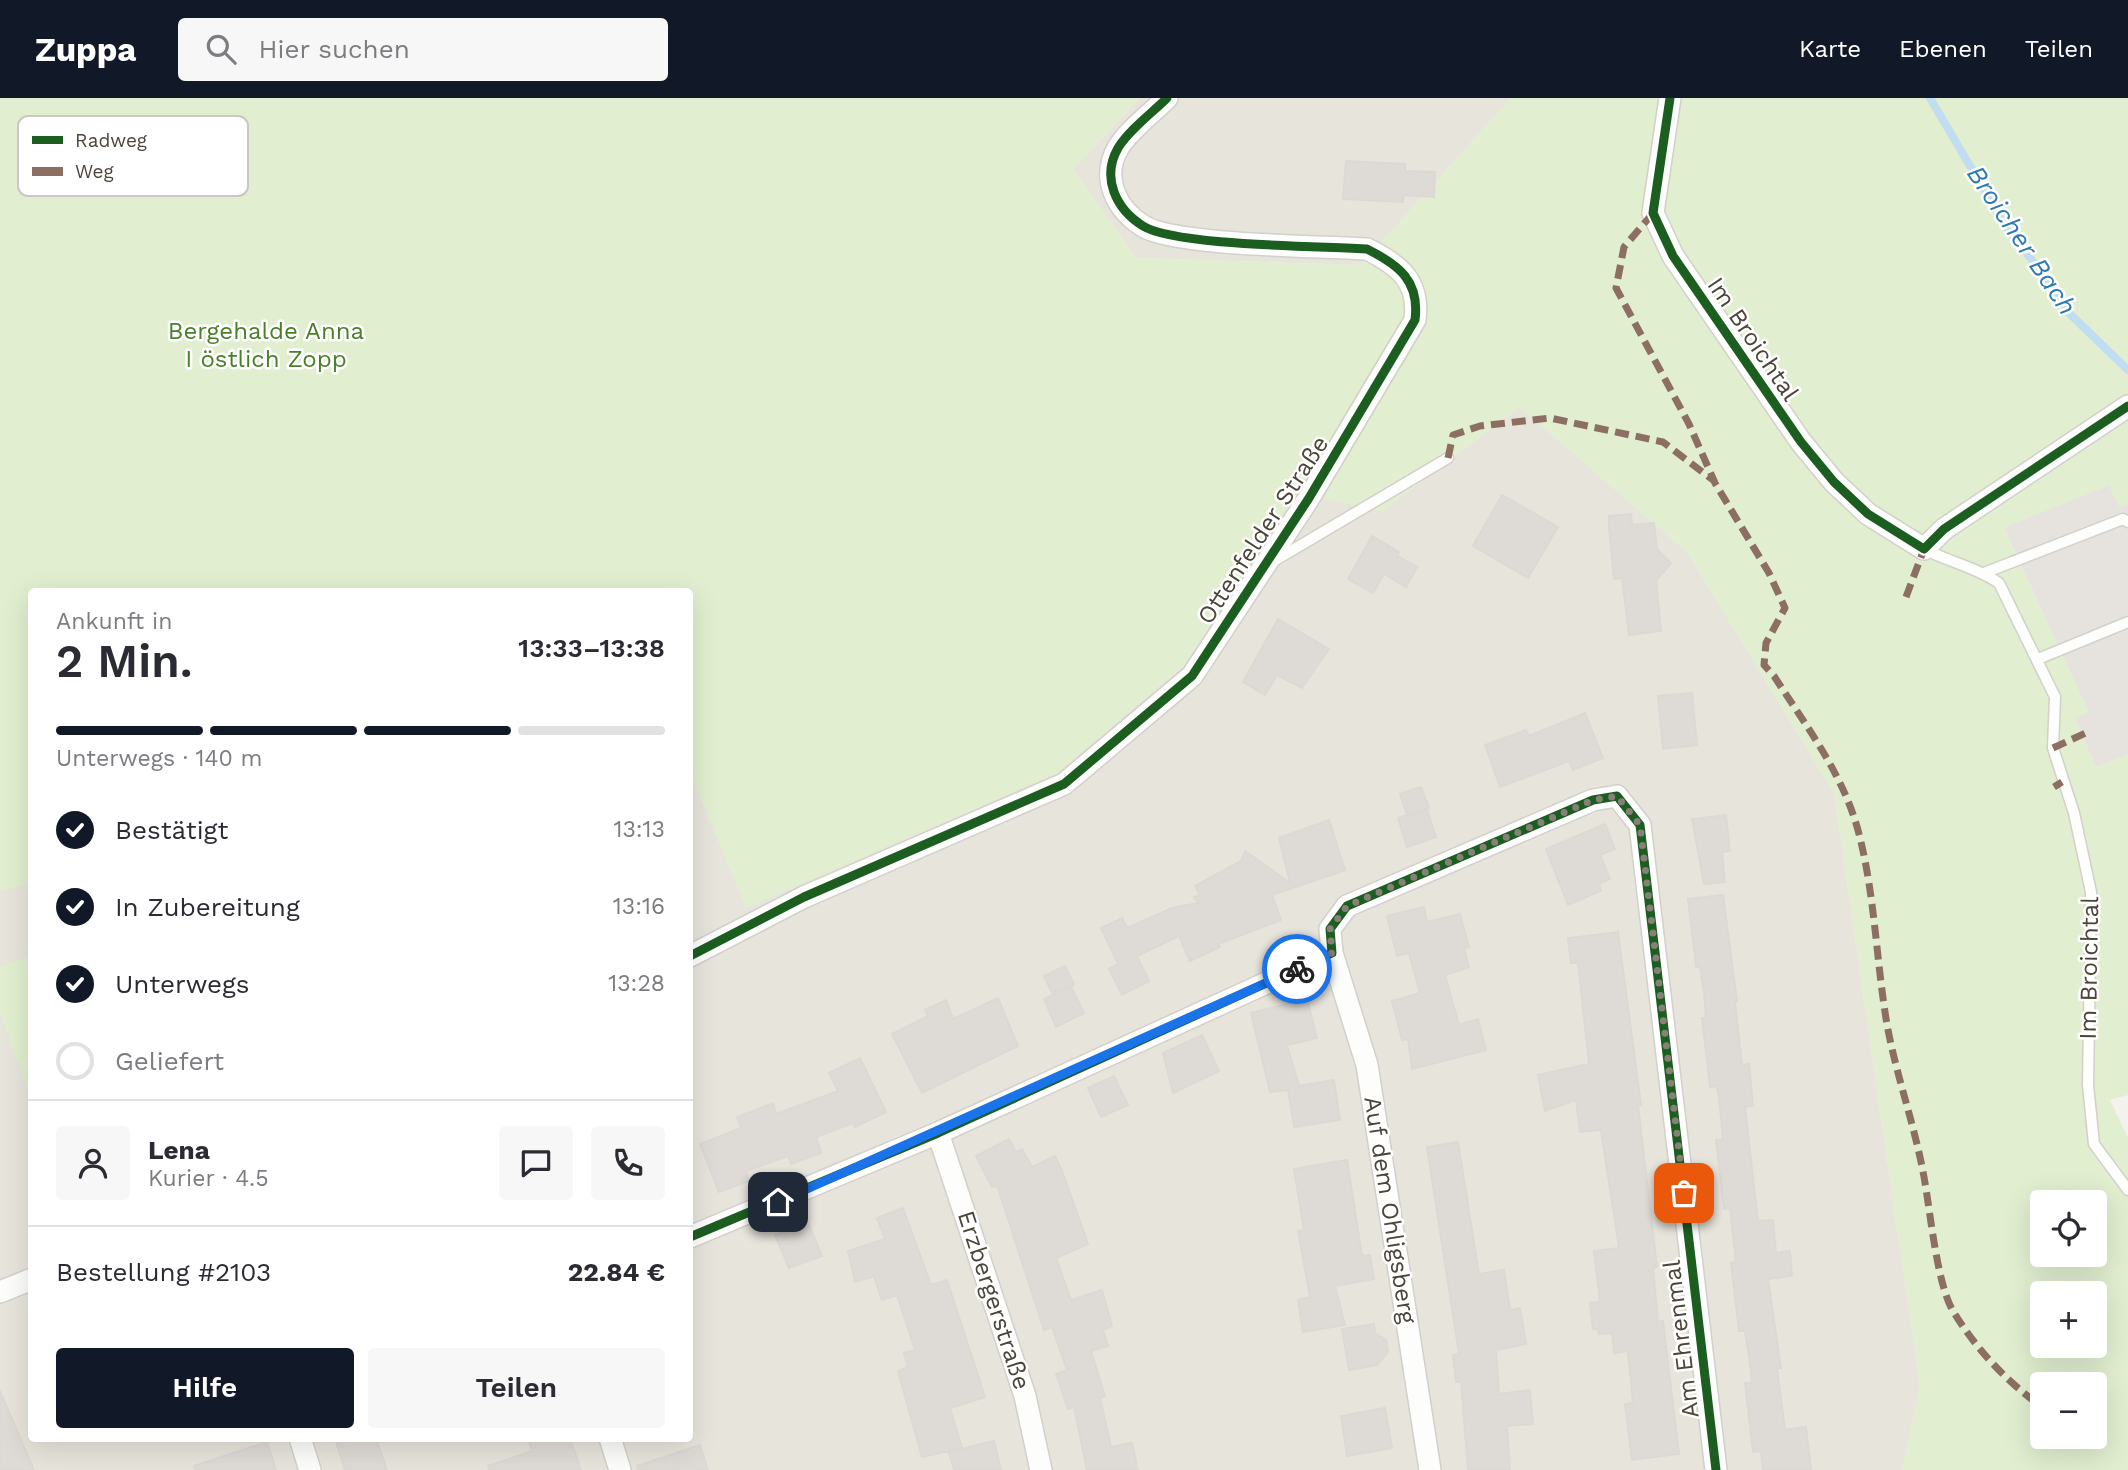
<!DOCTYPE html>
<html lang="de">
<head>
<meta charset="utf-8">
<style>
  body { margin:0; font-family:"Work Sans",sans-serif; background:#f7f7f7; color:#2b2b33; height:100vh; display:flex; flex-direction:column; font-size:26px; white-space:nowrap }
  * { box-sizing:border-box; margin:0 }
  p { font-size:23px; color:#7c7c81 }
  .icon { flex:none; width:38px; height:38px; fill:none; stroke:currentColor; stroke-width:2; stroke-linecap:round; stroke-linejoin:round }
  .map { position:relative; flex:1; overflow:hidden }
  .side { position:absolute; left:28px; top:490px; width:665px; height:854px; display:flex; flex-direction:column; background:#fff; border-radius:7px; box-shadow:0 7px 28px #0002 }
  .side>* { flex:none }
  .tools { position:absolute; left:2030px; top:1092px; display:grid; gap:14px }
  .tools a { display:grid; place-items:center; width:77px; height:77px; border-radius:7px; background:#fff; box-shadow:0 7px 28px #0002; font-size:35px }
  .pin { position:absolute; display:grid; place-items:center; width:60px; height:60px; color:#fff; margin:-30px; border-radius:14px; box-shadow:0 4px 10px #0006 }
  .courier { position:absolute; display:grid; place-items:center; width:70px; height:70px; margin:-35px; border:5px solid #1a73e8; border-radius:50%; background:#fff; color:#222; box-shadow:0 2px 9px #0007 }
  .head em { font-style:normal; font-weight:600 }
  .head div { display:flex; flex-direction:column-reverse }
  .head { display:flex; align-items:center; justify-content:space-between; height:119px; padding:0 28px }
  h1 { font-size:46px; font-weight:600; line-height:52px }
  .bar { display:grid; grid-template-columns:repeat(4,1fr); gap:10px 7px; align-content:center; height:84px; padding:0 28px }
  .bar i { height:9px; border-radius:5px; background:#e1e1e2 }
  .bar .current { background:#111827 }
  .bar p { grid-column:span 4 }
  .line { display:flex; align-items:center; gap:18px; padding:0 28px; border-top:2px solid #e1e1e2 }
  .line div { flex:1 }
  .round { display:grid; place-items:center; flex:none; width:74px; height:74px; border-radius:7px; background:#f7f7f7 }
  ol { padding:0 28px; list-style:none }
  li { display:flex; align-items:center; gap:21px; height:77px }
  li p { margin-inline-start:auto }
  li .icon { padding:7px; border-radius:50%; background:#111827; color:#fff; stroke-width:4 }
  li:last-child { color:#7c7c81 }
  li i { width:38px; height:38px; border:4px solid #e1e1e2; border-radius:50% }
  .primary-button { display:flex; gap:14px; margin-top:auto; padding:14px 28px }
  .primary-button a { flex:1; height:80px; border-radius:7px; background:#111827; color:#fff; font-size:28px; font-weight:600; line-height:80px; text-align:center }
  .primary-button a+a { background:#f7f7f7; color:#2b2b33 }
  header { display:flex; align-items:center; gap:42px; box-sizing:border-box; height:98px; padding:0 35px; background:#111827; color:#fff }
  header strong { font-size:33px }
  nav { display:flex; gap:38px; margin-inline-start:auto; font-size:24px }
  .search { width:490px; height:63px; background:#f7f7f7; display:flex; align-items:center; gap:18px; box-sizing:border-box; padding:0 24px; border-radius:7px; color:#7c7c81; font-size:26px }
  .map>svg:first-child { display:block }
</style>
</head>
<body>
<header>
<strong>Zuppa</strong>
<div class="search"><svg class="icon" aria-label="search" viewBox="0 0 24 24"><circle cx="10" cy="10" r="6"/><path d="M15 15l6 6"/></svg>Hier suchen</div>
<nav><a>Karte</a><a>Ebenen</a><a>Teilen</a></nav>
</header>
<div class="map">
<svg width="2128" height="1372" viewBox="0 0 2128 1372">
  <rect width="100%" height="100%" fill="#f4f2ee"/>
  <!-- residential -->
  <path fill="#e7e4dc" d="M1140,0H1511L1361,167L1136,160L1073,71Z
    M1520,309L1687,454L1834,695L1920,1288L1902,1372H0V765L31,753L32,1340H690V674L746,809L1056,675L1183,568L1297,394L1382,413Z"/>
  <!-- green -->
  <path fill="#e1eecf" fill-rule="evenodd" d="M0,0H1140L1073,71L1136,160L1361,167L1511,0H2128V406L2119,410L2109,387L2004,431L2090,614L2076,620L2096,669L2128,656V997L2110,1002L2128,1040V1372H1902L1920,1288L1834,695L1687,454L1520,309L1382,413L1297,395L1183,568L1057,675L746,810L690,674V494H32L31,787L0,792ZM2042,1104H2095V1157H2042ZM2042,1195H2095V1248H2042ZM2042,1286H2095V1339H2042Z
    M31,857H32L31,1000L0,916V869Z"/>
  <!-- parking -->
  <path fill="#e6e3df" d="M2109,387L2119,409L2128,406V656L2096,669L2075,620L2089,614L2004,430Z"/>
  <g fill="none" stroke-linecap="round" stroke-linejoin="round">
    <!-- stream -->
    <path stroke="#c0ddf1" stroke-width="8" d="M1930,0L2006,129L2050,185L2069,215L2128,272"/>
  </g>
  <!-- building -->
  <path fill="#dedbd6" stroke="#dcd9d4" stroke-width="2" d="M1346,63L1405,66V73L1435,74L1434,99L1404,97L1403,104L1343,101Z
    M1502,397L1558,429L1528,480L1473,448Z
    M1631,416L1632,427L1654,425L1657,451L1671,465L1656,483L1661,533L1629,537L1622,480L1614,481L1609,430V418Z
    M1372,438L1399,454L1397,458L1417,469L1406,489L1384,476L1373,495L1348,481Z
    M1278,521L1329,551L1302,590L1277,577L1265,597L1243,584Z
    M1692,595L1697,647L1663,651L1658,598Z
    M1585,615L1603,660L1573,672L1569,663L1500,689L1485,647L1526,632L1529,638Z
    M1421,689L1429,710L1407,717L1400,696Z
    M1427,711L1436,739L1407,749L1398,720Z
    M1726,717L1730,753L1722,754L1725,784L1704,786L1692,721Z
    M1329,722L1345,772L1272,797L1281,822L1218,846L1220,849L1190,863L1179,838L1137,858L1149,883L1122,897L1109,871L1118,866L1101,830L1122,820L1127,830L1172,810L1198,805L1194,799L1200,797L1195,788L1241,763L1245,753L1290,785L1279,740Z
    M1605,726L1615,751L1600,757L1610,781L1599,786L1601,793L1568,807L1546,751Z
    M1723,797L1737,903L1735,904L1742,967L1749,966L1753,1008L1745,1009L1758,1123L1773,1122L1776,1155L1790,1153L1792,1178L1768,1181L1781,1270H1777L1785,1332L1806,1329L1811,1372H1763L1761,1353L1753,1354L1745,1285H1752L1749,1259L1745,1233H1739L1731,1165L1736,1164L1730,1110L1724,1111L1716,1042L1723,1041L1719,1000L1717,988L1710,989L1702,920H1706L1704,894L1700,869H1696L1688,801Z
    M1424,809L1427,824L1460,816L1469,849L1464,850L1469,869L1445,877L1459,927L1478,921L1486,952L1412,971L1408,941L1402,942L1392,903L1420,895L1409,855L1397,858L1387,818Z
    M1618,834L1641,1007H1638L1657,1169L1653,1170L1658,1224L1663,1223L1679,1356L1632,1362L1625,1306L1633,1305L1628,1253L1614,1255L1612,1235L1599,1236L1598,1231H1593L1590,1205L1600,1204L1594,1153L1619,1150L1601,1032L1580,1034L1576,1002L1545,1013L1538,977L1589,966L1578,865H1571L1568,840Z
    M1065,868L1074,887L1053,897L1044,878Z
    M1071,889L1084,915L1056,929L1044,901Z
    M998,900L1018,948L922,995L892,936L928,918L925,912L946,902L953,921Z
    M1307,901L1317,940L1287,947L1299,988L1334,982L1340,1022L1294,1029L1288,992L1270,994L1251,915Z
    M1202,937L1219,973L1173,995L1163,955Z
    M860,960L886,1014L855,1029L853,1025L816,1039L821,1055L791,1066L788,1058L746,1073L749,1083L719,1094L700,1046L741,1030L737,1019L773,1005L776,1016L838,993L829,975Z
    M1114,978L1128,1007L1101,1019L1088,990Z
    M1009,1041L1016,1054L1022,1051L1032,1069L1055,1058L1062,1073L1088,1146L1056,1160L1071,1202L1102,1192L1112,1228L1103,1232L1108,1248L1091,1253L1105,1298L1100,1300L1111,1349L1132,1345L1138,1372H1087L1074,1309L1068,1311L1056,1276L1067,1272L1052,1229L1044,1232L997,1087L992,1089L976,1058Z
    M1458,1044L1479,1176L1504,1172L1510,1212L1520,1210L1526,1246L1496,1252L1499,1296L1530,1292L1533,1326L1507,1328L1510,1372H1468L1461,1284H1456L1453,1257L1459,1256L1427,1049Z
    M1347,1062L1362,1158L1370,1157L1374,1181L1335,1188L1345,1227L1303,1234L1298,1202L1310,1199L1298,1133L1304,1132L1294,1071Z
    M903,1110L931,1187L947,1182L985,1299L950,1310L962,1350L922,1359L898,1273L908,1269L904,1255L915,1252L897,1197L882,1202L874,1178L855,1184L848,1153L885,1141L877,1120Z
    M808,1125L822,1158L789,1170L775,1137Z
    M1374,1226L1375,1235L1386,1242L1388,1254L1377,1267L1349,1272L1342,1231Z
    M0,1293L34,1372H0Z
    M1385,1310L1392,1350L1347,1358L1341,1318Z
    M335,1340H376L387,1372H345Z
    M527,1340H570L581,1372H489L488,1368L532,1353Z
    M994,1343L1001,1372H954L949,1354Z
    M267,1344L276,1372H195L194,1368Z
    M700,1347L708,1372H638L637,1368Z"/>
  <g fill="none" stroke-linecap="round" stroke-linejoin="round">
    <defs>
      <path id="lane" d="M1924,451C1949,464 1976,469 1999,485L2055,599L2053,650L2074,715L2091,794L2088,987L2094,1046L2128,1092
        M1274,463L1448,360
        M1984,475L2123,421L2128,424
        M2038,561L2128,524"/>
      <path id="street" d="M1670,0L1653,115L1673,158L1801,344L1834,384L1868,416L1924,451L1944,431L2128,308
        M1332,855L1367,967L1430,1372
        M690,858L804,799L1064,686L1192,578L1309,400L1415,222C1420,183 1399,167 1367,151C1322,148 1175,148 1143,128C1116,111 1101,80 1118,50C1129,32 1152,15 1167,0
        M938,1035L1025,1298L1041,1372
        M690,1139L938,1035L1332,855L1330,831L1347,808L1593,702L1617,698L1640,727L1716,1372
        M0,1194L32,1181
        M300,1340L310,1372
        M610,1340L620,1372"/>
    </defs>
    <!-- lane casing -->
    <use href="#lane" stroke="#d2d0cb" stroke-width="13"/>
    <!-- street casing -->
    <use href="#street" stroke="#d2d0cb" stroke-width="24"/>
    <!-- lane -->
    <use href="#lane" stroke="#fdfdfc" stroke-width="10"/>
    <!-- street -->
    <use href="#street" stroke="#fdfdfc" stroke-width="21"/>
    <!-- quiet -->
    <path stroke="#8d6e63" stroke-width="7" stroke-dasharray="14 7" stroke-linecap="butt" d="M1653,115L1624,149L1616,190L1689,326L1715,385L1769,475L1785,510L1766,545L1764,567L1774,578C1806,628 1844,677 1859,736C1874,794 1876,855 1885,914C1893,969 1914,1023 1924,1079C1930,1111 1937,1187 1953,1213C1976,1251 2006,1283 2042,1309
      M1448,360L1453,337L1480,328L1550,320L1663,344L1713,382
      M1906,499L1924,451
      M2053,650L2090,633
      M2054,689L2062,684"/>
    <defs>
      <path id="cycleway" d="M1670,0L1653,115L1673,158L1801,344L1834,384L1868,416L1924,451L1944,431L2128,308
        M690,858L804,799L1064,686L1192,578L1309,400L1415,222C1420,183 1399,167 1367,151C1322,148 1175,148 1143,128C1116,111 1101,80 1118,50C1129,32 1152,15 1167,0
        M690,1139L938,1035L1332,855L1330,831L1347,808L1593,702L1617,698L1640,727L1716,1372"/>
    </defs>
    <!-- cycleway casing -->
    <use href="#cycleway" stroke="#fff" stroke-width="13"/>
    <!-- cycleway -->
    <use href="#cycleway" stroke="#1b5e20" stroke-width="9"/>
  </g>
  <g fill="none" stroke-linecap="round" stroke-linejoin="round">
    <!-- done -->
    <path stroke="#868178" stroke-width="7" stroke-dasharray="0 12.6" d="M1297,871L1332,855L1330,831L1347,808L1593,702L1617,698L1640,727L1684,1095"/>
    <!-- route -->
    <path stroke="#1a73e8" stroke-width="9" d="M778,1104L1297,871"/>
  </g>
  <g text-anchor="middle" stroke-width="5" stroke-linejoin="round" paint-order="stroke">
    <!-- park labels -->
    <g font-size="24" fill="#4a7f2a" stroke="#fff">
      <text x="266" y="241">Bergehalde Anna<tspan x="266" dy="28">I östlich Zopp</tspan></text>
    </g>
    <!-- street labels -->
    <g font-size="24" fill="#4b4439" stroke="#fff">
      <text transform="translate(1753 241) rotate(56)" y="8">Im Broichtal</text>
      <text transform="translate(1263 432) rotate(-57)" y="8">Ottenfelder Straße</text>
      <text transform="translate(2089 870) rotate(-89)" y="8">Im Broichtal</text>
      <text transform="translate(1390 1112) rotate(81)" y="8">Auf dem Ohligsberg</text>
      <text transform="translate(994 1202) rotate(72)" y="8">Erzbergerstraße</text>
      <text transform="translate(1681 1241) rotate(-97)" y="8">Am Ehrenmal</text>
    </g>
    <!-- water labels -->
    <g font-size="26" font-style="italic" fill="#2e7ab2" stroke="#fff">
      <text transform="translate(2022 142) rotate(56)" y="9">Broicher Bach</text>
    </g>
  </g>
  <!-- legend -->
  <rect x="18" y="18" width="230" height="80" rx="10" fill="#fff" stroke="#c9c7c4" stroke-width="2"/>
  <rect x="32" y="38" width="31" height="8" fill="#1b5e20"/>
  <rect x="32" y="69" width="31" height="9" fill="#8d6e63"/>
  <g font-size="19" fill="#4b4439">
    <text x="75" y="49">Radweg</text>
    <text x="75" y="80">Weg</text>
  </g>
</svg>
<div class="tools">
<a><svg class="icon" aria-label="locate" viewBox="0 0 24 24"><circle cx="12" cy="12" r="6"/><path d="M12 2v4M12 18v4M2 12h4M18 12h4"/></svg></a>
<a>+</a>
<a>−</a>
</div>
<div class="pin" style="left:1684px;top:1095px;background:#ea580c"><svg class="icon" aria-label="bag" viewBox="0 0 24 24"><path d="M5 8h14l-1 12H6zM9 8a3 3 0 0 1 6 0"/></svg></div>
<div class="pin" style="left:778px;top:1104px;background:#1f2937"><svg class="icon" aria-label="home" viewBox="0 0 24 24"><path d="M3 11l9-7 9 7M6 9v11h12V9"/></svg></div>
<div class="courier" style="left:1297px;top:871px"><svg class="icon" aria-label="bike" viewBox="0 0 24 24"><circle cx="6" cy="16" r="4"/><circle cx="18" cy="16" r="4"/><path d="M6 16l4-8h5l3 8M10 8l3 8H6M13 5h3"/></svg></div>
<section class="side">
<div class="head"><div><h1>2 Min.</h1><p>Ankunft in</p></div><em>13:33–13:38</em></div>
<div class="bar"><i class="current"></i><i class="current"></i><i class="current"></i><i></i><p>Unterwegs · 140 m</p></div>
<ol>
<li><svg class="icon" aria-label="check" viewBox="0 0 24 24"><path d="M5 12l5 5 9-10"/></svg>Bestätigt<p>13:13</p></li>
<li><svg class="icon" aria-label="check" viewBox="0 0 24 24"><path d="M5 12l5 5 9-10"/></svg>In Zubereitung<p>13:16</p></li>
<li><svg class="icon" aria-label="check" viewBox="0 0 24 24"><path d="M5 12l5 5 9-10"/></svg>Unterwegs<p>13:28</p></li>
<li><i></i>Geliefert</li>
</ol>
<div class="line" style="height:126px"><a class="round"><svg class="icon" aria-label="person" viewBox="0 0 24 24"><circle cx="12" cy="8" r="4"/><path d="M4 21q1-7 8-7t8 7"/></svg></a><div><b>Lena</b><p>Kurier · 4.5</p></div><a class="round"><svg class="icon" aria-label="chat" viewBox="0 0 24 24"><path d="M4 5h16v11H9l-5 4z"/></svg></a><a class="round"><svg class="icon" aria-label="phone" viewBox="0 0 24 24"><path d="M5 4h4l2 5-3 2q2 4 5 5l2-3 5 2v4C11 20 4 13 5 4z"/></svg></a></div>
<div class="line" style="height:91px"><div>Bestellung #2103</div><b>22.84 €</b></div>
<div class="primary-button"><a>Hilfe</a><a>Teilen</a></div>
</section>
</div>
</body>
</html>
